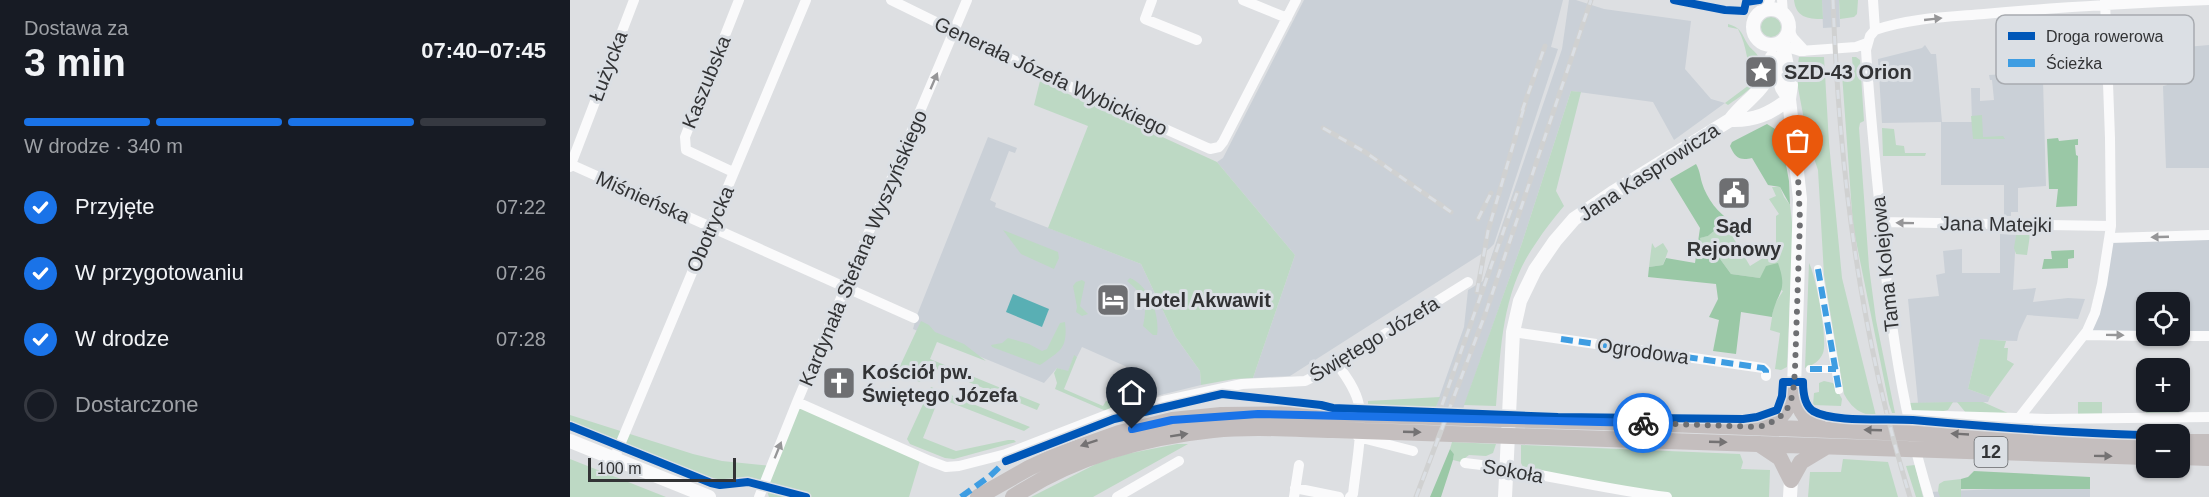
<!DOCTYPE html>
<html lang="pl">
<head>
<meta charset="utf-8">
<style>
  body { margin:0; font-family:Helvetica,sans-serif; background:#20242c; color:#f1f3f6; height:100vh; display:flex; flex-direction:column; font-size:22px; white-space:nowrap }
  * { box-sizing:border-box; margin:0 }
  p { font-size:20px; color:#9ea1a6 }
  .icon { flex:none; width:33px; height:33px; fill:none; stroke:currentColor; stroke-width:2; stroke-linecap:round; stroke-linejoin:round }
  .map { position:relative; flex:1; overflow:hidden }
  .details { display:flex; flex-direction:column; background:#171b24; width:570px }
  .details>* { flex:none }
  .controls { position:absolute; left:1566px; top:292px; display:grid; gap:12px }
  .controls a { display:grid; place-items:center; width:54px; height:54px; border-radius:12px; background:#171b24; box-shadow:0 2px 4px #0004; font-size:30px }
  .scale { position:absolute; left:18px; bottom:15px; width:148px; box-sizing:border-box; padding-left:6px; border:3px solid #323335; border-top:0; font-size:16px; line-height:21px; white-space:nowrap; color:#323335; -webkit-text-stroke:4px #dbdfe4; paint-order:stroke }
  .pin { position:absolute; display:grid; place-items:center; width:51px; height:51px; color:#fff; margin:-62px -26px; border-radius:50% 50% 50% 0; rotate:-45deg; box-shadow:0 0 6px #0007 }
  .pin .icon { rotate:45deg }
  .courier { position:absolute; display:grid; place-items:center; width:60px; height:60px; margin:-30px; border:4px solid #1a73e8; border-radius:50%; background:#fff; color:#222; box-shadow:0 2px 8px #0007 }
  .headline em { font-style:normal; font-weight:800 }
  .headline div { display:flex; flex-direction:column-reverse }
  .headline { display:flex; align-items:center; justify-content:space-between; height:102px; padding:0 24px }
  h1 { font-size:39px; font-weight:800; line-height:45px }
  .bar { display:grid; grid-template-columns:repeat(4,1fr); gap:9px 6px; align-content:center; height:72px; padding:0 24px }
  .bar i { height:8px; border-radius:4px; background:#363941 }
  .bar .current { background:#1a73e8 }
  .bar p { grid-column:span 4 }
  ol { padding:0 24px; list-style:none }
  li { display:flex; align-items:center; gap:18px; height:66px }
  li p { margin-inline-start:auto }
  li .icon { padding:6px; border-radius:50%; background:#1a73e8; color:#fff; stroke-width:4 }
  li:last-child { color:#9ea1a6 }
  li i { width:33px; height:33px; border:3px solid #363941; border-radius:50% }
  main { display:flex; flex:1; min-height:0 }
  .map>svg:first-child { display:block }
</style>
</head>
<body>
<main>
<section class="details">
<div class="headline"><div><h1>3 min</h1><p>Dostawa za</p></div><em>07:40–07:45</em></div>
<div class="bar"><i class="current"></i><i class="current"></i><i class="current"></i><i></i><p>W drodze · 340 m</p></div>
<ol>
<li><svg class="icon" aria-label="check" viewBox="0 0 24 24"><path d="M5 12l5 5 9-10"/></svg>Przyjęte<p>07:22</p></li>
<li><svg class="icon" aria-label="check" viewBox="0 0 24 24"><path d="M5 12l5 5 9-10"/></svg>W przygotowaniu<p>07:26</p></li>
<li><svg class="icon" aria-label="check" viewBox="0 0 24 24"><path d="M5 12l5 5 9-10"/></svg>W drodze<p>07:28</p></li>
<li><i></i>Dostarczone</li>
</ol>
</section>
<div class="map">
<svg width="1639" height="497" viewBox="0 0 1639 497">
  <rect width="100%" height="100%" fill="#dddfe2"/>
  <!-- built -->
  <path fill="#cad0d7" d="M734,0H993L981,47L988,49L924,244L919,249L720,376L683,378L725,255L647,162L653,158Z
    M999,0H1006L1034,9L1121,21L1115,69L1141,99L1155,103L1104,140L1083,102L1001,91L952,243L893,409H865L894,327L898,290L913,281L992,49Z
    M1252,0H1269L1270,27L1253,28Z
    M1355,45L1361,54H1366L1372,122H1402L1401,88H1410V101L1424,100L1422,80H1420L1419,75L1437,74L1438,82L1473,80L1476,186L1448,188V212H1441V216H1434V185H1371V122L1312,123L1308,59L1352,48Z
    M1639,45V168H1596L1593,86L1597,85L1593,49Z
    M418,137L447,148L445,153L439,151L420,200L426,203L425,207L571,264L605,336L630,371L631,385L578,398L583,383L571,379L573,374L512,347L507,357L504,356L498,372L487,368L474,383L343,329L347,315Z
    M1430,234L1446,235L1443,290L1466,288L1463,302L1498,298L1515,299L1508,319L1457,315L1449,332L1447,341L1410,340L1398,389L1420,397L1418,402L1348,403L1338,299L1369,296L1366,275L1375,273L1373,251L1392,249V273H1430Z
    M1639,235V336H1610V303H1576V336L1514,335L1540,238Z
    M1449,488L1520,489V497H1359L1358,492Z"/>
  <!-- green -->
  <path fill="#bdd9c4" d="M1224,0H1252L1253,19C1237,19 1226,17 1224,0Z
    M1269,0H1288L1287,14L1284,17L1270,19Z
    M1191 27a10 10 0 1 1 20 0a10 10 0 1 1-20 0Z
    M1158,24C1171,28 1171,32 1177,43C1180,49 1186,51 1189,58C1199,79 1174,94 1158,105L1155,103L1179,85C1179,66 1177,46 1168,29L1158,27Z
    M1229,57H1254L1259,143L1272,278L1306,416C1289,414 1282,408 1274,394L1254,275L1248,170L1238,141L1226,77Z
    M1282,57H1286L1290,60L1294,121L1290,123L1289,128L1299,267L1306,320L1325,413H1322L1319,404L1283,226L1272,74L1283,73Z
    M470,81L647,162L725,255L683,378L664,379L631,385L630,371L605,336L571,264L478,228L518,126L464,105Z
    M1001,91L1011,92L986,191L994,206C984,218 974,230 966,243C931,292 931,349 926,406L894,405L952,243Z
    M1412,115L1413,137L1433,136L1435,139H1403L1401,116Z
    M1312,128L1324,129L1326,145L1334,146L1335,153H1356L1355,156H1313Z
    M1202,187H1210L1214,197L1220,205L1223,231L1217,367L1211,370L1205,369L1210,333L1200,330L1204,305L1213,291L1190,278L1161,274L1145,252L1131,247L1129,238L1138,236L1150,226V220L1159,224L1162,222L1167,230L1161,234L1180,266L1206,250V216L1209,214L1199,199L1206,196Z
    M433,230L488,252L489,258L484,269L451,254Z
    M1446,235H1460L1457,255L1446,254L1444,248Z
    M1082,243L1085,248L1093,243L1098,251L1093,265L1079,267Z
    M1239,263C1246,276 1258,340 1253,353C1250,361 1243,365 1235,368Z
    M560,278C580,286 590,316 587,335H583L573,326C578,303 574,295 557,281Z
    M512,280L515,282L510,306L518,314L512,316L506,312L507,307L503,286L506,282Z
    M351,321L359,325L365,332L394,344L416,361L367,342L360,359L470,404L467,410L357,365L350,382L330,375L329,368Z
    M495,322C498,349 490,351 470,365L422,347L421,345L432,343L438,338L459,344L472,351L477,349L490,323Z
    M1410,339L1436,341L1434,348H1438L1437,360L1444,364L1420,397L1398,389Z
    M504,355L507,357L494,389L533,406L536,401L555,403L536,411L485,389L487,383L484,373L487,368L498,371Z
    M1254,381L1263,383L1272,399L1271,406L1243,405L1244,393L1249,392V383Z
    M361,387L460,427L454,431L369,398L353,438L386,451L438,440H444L446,442L384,459L375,458L340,444L337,439Z
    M870,397L865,409L798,407V401Z
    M227,402L351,457L339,497H199L195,485L178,482L150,485L141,483L0,425V415L123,454L152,461L201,466Z
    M1383,402L1378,410L1368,412L1336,410L1335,403Z
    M1387,402H1413L1449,418L1396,413Z
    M1508,402H1532V414H1508Z
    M1585,402H1609V413L1576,414V410H1585Z
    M882,442L926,444L923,453L916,456L899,455L895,458V463L883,460L884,454L880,449Z
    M607,444H618L523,497H461L528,463L556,454Z
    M951,445L1170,454L1173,462L1171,469L1200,470L1199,497H1097L954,469L951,463Z
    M0,459L96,497H0Z
    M1273,459L1318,462L1328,497H1238L1240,472H1271Z
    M1345,465L1353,497H1346L1336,466Z
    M1391,479V497H1370L1368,491L1369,484L1374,481Z"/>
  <!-- forest -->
  <path fill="#9ac8a6" d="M1197,124L1210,132L1219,181L1220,205L1210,187L1198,185L1182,158C1169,161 1165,157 1160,146L1162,142Z
    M1488,138L1489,141L1508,139V145H1505L1506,155L1508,156L1507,206L1486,207L1488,189H1479L1477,139Z
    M1126,164C1130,171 1130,176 1132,183C1137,199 1148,213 1162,222L1159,224L1150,220V226L1138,236L1130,238L1131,246L1145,252L1161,274L1190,278L1196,266L1208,263C1219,294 1206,291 1202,317L1171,312L1166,354L1143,351L1149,320L1139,317L1148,299L1146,284L1078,277L1079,267L1093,265L1096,258L1125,263L1130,228L1100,179Z
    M1504,250V258L1498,259V268L1472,269L1474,259H1482L1481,251Z
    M880,449L884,454L883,460L871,497H860Z
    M1404,471L1520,477V489H1391V479L1398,477Z"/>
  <!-- water -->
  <path fill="#59afb4" d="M443,294L479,309L472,327L436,312Z"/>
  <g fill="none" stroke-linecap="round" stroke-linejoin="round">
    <!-- pedestrian -->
    <path stroke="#fafafb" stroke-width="8" d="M1248,269L1269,390
      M1240,369H1266"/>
    <!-- minor -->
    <path stroke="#fafafb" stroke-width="10" d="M321,0L472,74L640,149L649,147L653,142L726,0
      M582,0L575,19L627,40
      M673,0L717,18
      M1212,0L1213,14
      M1303,0L1305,30
      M1196,10L1200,0
      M1219,30L1223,38L1235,51
      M1305,30L1300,36L1296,50C1299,100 1304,150 1309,200C1317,301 1329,400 1359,497
      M1305,30C1340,18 1378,17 1414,14C1489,7 1564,3 1639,0
      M1212,42L1217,47L1230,51L1286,47L1297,43
      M0,164L344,318
      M0,167L64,0
      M163,172L116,150L115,137L169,0
      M1311,222L1541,226
      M1540,238L1639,235
      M943,332L1193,368L1196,371V376
      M1514,335L1576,336
      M1601,336H1639
      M767,364C776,376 786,390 789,405C793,433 786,466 783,494L780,497
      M227,402L360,461L376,467L389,466L436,454L547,411L672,384L735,381L757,370L898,282
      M1338,415L1477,419L1639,417
      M1449,418L1517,331L1525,313L1532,284L1541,226L1540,138L1535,0
      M788,437L843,451
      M44,459L236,0
      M895,463C963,471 1030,489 1097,497
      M725,488L769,497
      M189,497L227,402L397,0
      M547,497L609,461
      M724,497L729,465"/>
    <!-- tertiary -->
    <path stroke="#fafafb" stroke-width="14" d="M1183 27a18 18 0 1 1 36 0a18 18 0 1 1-36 0Z
      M1212,42L1221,85L1219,99L1230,199L1224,388
      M1204,62L1212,88L1219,99
      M1160,120C1184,121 1200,114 1219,99
      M0,441L139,497
      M935,497L943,332L950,301L965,270L985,241L1004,219L1042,193L1160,120C1179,95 1199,92 1202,57
      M1220,497L1221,480"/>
    <!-- primary -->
    <path stroke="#c4bebe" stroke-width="16" d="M1224,388C1228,405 1232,421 1251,428
      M1193,426C1214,419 1219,408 1224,388
      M1610,442H1639
      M1189,444L1210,458L1221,480
      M1610,457L1639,458
      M1221,480L1231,462L1256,447
      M408,497L459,468L487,455L549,433L602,420L651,415L763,414L1099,424L1576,442
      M443,497C501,458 573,437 643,430C682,426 723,429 763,430L1576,457"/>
    <defs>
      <path id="rail" d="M1263,0C1269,170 1290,334 1340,497
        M952,111L975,46
        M753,128L795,152L881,212
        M908,219L921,193
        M907,292L918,231L955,104
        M872,405L947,193
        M846,497L916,312L1021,0"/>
    </defs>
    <!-- rail casing -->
    <use href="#rail" stroke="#d0d1d1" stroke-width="5"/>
    <!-- rail -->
    <use href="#rail" stroke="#dbdfe4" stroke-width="3" stroke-dasharray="9" stroke-linecap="butt"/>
    <!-- quiet -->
    <path stroke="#3e9de2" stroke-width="6" stroke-dasharray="12 6" stroke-linecap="butt" d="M1248,269L1269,390
      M991,339L1193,368L1196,371V376
      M1240,369H1266
      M391,497L420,476L436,461V457"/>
    <defs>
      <path id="cycleway" d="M1104,0L1155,10L1174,11L1176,2L1189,0
        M0,426L141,483L150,485L178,482L236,497
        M436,461L544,419L652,394L751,405L763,408L988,417L1173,419L1187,417L1207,410L1212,396L1213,382H1233C1233,392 1234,405 1243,411C1263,423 1319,418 1343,420C1421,427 1498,433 1576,435"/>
    </defs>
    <!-- cycleway casing -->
    <use href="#cycleway" stroke="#dbdfe4" stroke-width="11"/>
    <!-- cycleway -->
    <use href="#cycleway" stroke="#0057b8" stroke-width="8"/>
  </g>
  <!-- one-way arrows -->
  <defs><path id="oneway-solid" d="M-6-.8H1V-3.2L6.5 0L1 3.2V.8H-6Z" transform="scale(1.5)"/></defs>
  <g fill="#969698">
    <use href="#oneway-solid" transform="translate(1363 19) rotate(-6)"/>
    <use href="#oneway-solid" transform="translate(364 81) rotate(-67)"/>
    <use href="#oneway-solid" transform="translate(1335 223) rotate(-179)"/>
    <use href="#oneway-solid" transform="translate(1590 237) rotate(178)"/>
    <use href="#oneway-solid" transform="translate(1545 335) rotate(1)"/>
    <use href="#oneway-solid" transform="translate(208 450) rotate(-68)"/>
  </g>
  <g fill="#747273">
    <use href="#oneway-solid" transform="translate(1303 430) rotate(-178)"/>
    <use href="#oneway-solid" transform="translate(842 432) rotate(2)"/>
    <use href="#oneway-solid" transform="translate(1390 434) rotate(-177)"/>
    <use href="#oneway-solid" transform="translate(609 435) rotate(-9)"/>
    <use href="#oneway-solid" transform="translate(1148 442) rotate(2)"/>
    <use href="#oneway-solid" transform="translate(519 443) rotate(161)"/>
    <use href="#oneway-solid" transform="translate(1533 456) rotate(1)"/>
  </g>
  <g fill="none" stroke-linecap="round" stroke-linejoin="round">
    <!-- done -->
    <path stroke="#6e6f72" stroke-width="6" stroke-dasharray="0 10.8" d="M1073,423L1189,427C1222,417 1223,400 1225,369L1230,220L1228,177"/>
    <!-- route -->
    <path stroke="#1a73e8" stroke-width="8" d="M562,429L602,420L688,414L1073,423"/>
  </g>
  <!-- icons -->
  <defs>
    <symbol id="sight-square" viewBox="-11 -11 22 22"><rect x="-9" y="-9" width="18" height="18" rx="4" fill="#6e6f72" stroke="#dbdfe4"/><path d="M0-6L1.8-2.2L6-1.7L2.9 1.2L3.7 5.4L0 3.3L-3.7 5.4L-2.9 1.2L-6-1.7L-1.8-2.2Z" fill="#fff"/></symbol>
    <symbol id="civic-square" viewBox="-11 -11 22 22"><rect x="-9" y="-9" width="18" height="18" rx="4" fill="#6e6f72" stroke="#dbdfe4"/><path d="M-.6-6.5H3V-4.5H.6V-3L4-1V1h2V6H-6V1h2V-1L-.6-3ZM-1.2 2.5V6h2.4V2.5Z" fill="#fff"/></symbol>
    <symbol id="hotel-square" viewBox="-11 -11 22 22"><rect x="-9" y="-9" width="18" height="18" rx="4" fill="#6e6f72" stroke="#dbdfe4"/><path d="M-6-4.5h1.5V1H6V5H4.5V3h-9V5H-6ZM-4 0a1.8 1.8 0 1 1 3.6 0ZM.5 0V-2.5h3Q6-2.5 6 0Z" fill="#fff"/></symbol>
    <symbol id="church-square" viewBox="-11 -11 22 22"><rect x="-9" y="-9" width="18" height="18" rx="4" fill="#6e6f72" stroke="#dbdfe4"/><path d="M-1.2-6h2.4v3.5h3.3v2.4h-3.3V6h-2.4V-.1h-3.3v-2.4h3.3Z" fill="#fff"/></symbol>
  </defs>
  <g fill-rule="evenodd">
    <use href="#sight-square" x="1172" y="53" width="38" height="38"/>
    <use href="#civic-square" x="1145" y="174" width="38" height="38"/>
    <use href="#hotel-square" x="524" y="281" width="38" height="38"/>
    <use href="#church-square" x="250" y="364" width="38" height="38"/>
  </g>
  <g text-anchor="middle" stroke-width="6" stroke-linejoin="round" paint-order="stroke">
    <!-- shield labels -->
    <rect fill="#dbdfe4" stroke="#65676a" stroke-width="1.5" x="1404.5" y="437" width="33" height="30" rx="4.5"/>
    <g font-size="18" font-weight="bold" fill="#323335">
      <text x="1421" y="458">12</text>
    </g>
    <!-- street labels -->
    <g font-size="20" fill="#323335" stroke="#dbdfe4">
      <text transform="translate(38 66) rotate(-69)" y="7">Łużycka</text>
      <text transform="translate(481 76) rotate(25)" y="7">Generała Józefa Wybickiego</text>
      <text transform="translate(136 82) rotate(-68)" y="7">Kaszubska</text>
      <text transform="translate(1079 172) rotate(-33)" y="7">Jana Kasprowicza</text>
      <text transform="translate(73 197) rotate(24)" y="7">Miśnieńska</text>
      <text transform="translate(1426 224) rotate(1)" y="7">Jana Matejki</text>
      <text transform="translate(140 229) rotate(-67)" y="7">Obotrycka</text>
      <text transform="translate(293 248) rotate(-67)" y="7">Kardynała Stefana Wyszyńskiego</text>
      <text transform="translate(1315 264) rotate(-96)" y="7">Tama Kolejowa</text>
      <text transform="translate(804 339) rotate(-31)" y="7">Świętego Józefa</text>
      <text transform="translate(1073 351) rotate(8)" y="7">Ogrodowa</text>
      <text transform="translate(943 471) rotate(10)" y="7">Sokoła</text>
    </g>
    <!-- poi labels -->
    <g font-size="20" font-weight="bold" fill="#323335" stroke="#dbdfe4" text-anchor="start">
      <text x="1214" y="79">SZD-43 Orion</text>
      <text x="1164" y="233" text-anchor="middle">Sąd<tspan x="1164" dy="23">Rejonowy</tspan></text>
      <text x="566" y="307">Hotel Akwawit</text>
      <text x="292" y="379">Kościół pw.<tspan x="292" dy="23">Świętego Józefa</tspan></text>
    </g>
  </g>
  <!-- legend -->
  <rect x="1426" y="15" width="198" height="69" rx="9" fill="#dbdfe4" stroke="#a8abb0" stroke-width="1.5"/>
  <rect x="1438" y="32" width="27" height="8" fill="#0057b8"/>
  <rect x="1438" y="59" width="27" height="8" fill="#3e9de2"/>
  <g font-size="16" fill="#323335">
    <text x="1476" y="42">Droga rowerowa</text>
    <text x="1476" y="69">Ścieżka</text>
  </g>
</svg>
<div class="controls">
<a><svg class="icon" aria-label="locate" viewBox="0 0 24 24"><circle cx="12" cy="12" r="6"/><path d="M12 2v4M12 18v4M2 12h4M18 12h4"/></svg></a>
<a>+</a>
<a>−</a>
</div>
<div class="scale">100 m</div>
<div class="pin" style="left:1228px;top:177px;background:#ea580c"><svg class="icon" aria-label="bag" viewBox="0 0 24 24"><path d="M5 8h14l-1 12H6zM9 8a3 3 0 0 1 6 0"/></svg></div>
<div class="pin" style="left:562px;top:429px;background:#1f2937"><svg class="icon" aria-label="home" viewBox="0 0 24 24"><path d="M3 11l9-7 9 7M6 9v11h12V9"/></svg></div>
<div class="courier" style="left:1073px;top:423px"><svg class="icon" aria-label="bike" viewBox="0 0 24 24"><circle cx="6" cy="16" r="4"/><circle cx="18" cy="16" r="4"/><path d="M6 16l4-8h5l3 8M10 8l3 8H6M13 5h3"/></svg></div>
</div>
</main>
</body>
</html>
